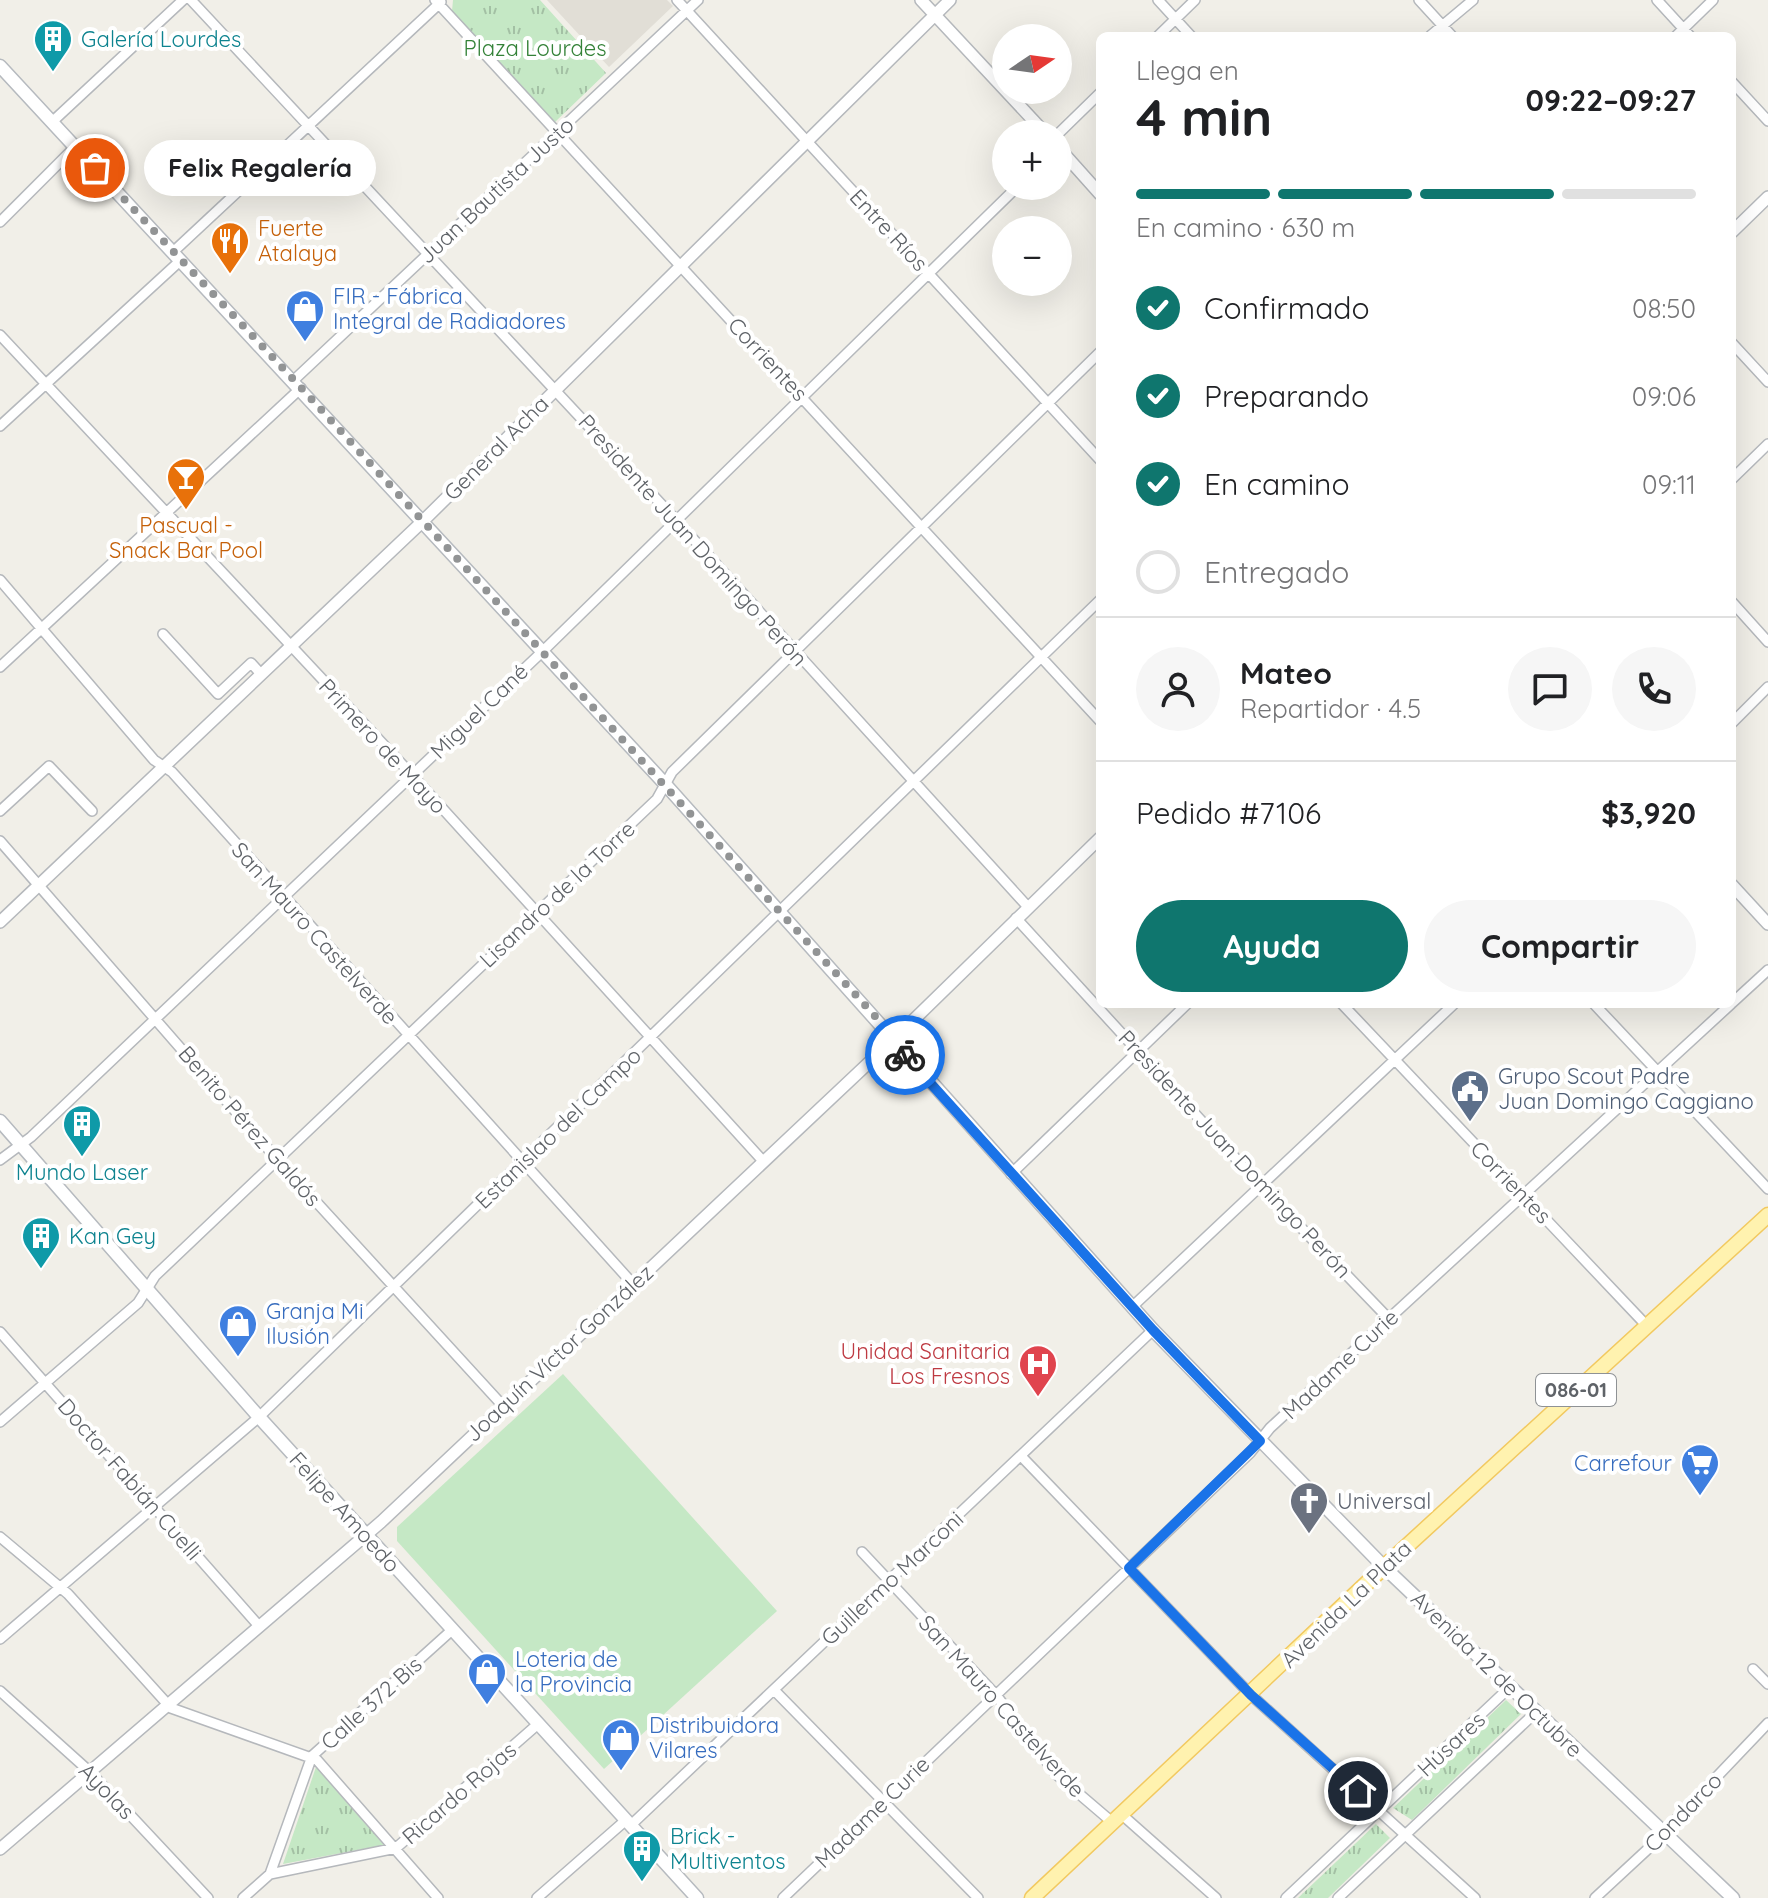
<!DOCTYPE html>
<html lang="es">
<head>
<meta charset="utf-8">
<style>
  body { margin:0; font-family:Quicksand,sans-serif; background:#f6f6f6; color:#202124; height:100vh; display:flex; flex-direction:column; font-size:30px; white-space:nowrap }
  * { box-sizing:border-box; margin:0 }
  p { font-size:26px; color:#757577 }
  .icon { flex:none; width:44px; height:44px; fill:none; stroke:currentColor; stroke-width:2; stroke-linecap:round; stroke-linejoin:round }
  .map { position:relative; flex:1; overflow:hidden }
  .side { position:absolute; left:1096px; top:32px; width:640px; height:976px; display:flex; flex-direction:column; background:#fff; border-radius:12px; box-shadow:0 8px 32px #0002 }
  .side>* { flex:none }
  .needle { width:52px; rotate:77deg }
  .fabs { position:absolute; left:992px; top:24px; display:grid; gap:16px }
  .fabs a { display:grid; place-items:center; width:80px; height:80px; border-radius:50%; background:#fff; box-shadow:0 8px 32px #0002; font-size:40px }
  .pin { position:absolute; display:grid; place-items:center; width:68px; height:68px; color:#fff; margin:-34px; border:4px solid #fff; border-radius:50%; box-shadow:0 2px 8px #0007 }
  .courier { position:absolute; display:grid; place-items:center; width:80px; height:80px; margin:-40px; border:6px solid #1a73e8; border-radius:50%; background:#fff; color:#222; box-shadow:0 2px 10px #0007 }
  .bubble { position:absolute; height:56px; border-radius:28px; background:#fff; box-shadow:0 8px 32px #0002; font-size:26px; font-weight:700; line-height:56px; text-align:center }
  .overview em { font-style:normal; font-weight:700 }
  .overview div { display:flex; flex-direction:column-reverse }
  .overview { display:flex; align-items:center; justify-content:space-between; height:136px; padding:0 40px }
  h1 { font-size:52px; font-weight:700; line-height:60px }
  .bar { display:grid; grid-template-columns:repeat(4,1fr); gap:12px 8px; align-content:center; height:96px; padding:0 40px }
  .bar i { height:10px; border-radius:6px; background:#e0e0e0 }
  .bar .current { background:#0f766e }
  .bar p { grid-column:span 4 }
  .line { display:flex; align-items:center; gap:20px; padding:0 40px; border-top:2px solid #e0e0e0 }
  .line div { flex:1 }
  .round { display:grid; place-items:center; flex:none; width:84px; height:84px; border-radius:42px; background:#f6f6f6 }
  ol { padding:0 40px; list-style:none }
  li { display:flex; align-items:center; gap:24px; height:88px }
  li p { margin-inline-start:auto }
  li .icon { padding:8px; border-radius:50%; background:#0f766e; color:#fff; stroke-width:4 }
  li:last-child { color:#757577 }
  li i { width:44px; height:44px; border:4px solid #e0e0e0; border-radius:50% }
  .cta { display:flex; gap:16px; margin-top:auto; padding:16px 40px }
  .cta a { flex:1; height:92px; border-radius:48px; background:#0f766e; color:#fff; font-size:32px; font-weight:700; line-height:92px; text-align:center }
  .cta a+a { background:#f6f6f6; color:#202124 }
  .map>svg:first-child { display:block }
</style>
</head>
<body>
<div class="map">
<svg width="1768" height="1898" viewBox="0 0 1768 1898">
  <defs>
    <pattern id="park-tufts" width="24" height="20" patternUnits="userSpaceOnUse" patternTransform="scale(2)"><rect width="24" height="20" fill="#c5e8c5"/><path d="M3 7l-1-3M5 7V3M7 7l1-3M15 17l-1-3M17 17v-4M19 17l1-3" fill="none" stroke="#a3c0a4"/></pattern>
  </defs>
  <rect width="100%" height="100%" fill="#f1efe8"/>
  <!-- education -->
  <path fill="#e1ded6" d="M547,0H667L673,6L609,67Z"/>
  <!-- grass -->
  <path fill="#c5e8c5" d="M563,1374L777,1611L604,1769L397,1541V1527Z"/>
  <!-- park -->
  <path fill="url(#park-tufts)" d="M453,0H540L606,73L555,122L452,11Z
    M1506,1700L1521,1714L1412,1820L1393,1808Z
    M316,1767L384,1845L283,1864Z
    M1376,1824L1390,1838L1328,1898H1298Z"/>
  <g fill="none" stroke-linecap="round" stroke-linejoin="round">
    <defs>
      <path id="minor" d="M191,0L676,520L1028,907
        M435,0L1100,721
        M677,0L1100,460
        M1158,0L1191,36
        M1419,0L1452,36
        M1657,0L1690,36
        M1158,36L1195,0
        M1430,36L1473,0
        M1676,36L1713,0
        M1732,82L1768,121
        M52,122L183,0
        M1058,134L1100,93
        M0,222L75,147
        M173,252L441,2
        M0,335L412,775L763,1161
        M1732,343L1768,382
        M294,380L698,0
        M0,426L181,260
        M1732,479L1768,444
        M0,580L154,760L172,772L633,1284
        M1732,602L1768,642
        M163,634L218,694L251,663L261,674
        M0,667L301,388
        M1732,723L1768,687
        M0,811L49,766L92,811
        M0,841L277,1159L503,1406
        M1016,918L1261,1186L1389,1319
        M1732,1003L1768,970
        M1342,1004L1647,1326
        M1594,1004L1768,1189
        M0,1160L31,1137L543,651L1018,186
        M1011,1174L1187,1004
        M1132,1307L1454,1004
        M0,1332L259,1626
        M0,1422L138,1303L155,1276L657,799L672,772L1100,352
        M1021,1456L1251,1695L1475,1898
        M0,1537L68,1594L171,1708L317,1760L438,1898
        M862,1552L996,1695L1057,1775L1112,1822
        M0,1639L259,1417L1100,600
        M1753,1669L1768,1684
        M774,1690L978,1898
        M0,1691L89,1771L208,1898
        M1120,1813L1216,1898
        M631,1825L1153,1330
        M270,1874L312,1756L452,1630
        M243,1898L270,1874L396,1848L538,1724
        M537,1898L626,1820
        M783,1898L1250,1453L1270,1428L1731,1004
        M1286,1898L1510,1687
        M1338,1898L1536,1712
        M1595,1898L1649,1848L1768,1723"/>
      <path id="tertiary" d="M921,0L1046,134
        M1058,147L1100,194
        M1732,232L1768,197
        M1732,885L1768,924
        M0,922L423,521L950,0
        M0,1849L381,1522L894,1039L1100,838"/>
      <path id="secondary" d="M0,66L665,784L1153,1330L1384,1567L1733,1898
        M0,1121L259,1417L697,1898"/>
      <path id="primary" d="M1032,1898L1384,1567L1768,1215"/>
    </defs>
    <!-- minor casing -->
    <use href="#minor" stroke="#b5b8bc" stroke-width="12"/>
    <!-- tertiary casing -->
    <use href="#tertiary" stroke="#b5b8bc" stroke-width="14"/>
    <!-- secondary casing -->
    <use href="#secondary" stroke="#b6babf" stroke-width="15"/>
    <!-- primary casing -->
    <use href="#primary" stroke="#f2c960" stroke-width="17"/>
    <!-- minor -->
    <use href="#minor" stroke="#fff" stroke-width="9"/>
    <!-- tertiary -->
    <use href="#tertiary" stroke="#fff" stroke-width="11"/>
    <!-- secondary -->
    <use href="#secondary" stroke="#fff" stroke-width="12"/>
    <!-- primary -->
    <use href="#primary" stroke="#fff2af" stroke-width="14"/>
  </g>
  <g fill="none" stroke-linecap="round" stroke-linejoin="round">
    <!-- done -->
    <path stroke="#929495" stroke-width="8" stroke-dasharray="0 14.4" d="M95,168L294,380L885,1027L905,1055"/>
    <!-- route -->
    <path stroke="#1a73e8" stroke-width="10" d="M905,1055L1153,1330L1260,1441L1129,1568L1251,1695L1358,1791"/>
  </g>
  <!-- icons -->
  <defs>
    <symbol id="building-pin" viewBox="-11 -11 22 30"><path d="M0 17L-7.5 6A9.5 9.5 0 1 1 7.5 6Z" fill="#0f9aa8" stroke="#fff"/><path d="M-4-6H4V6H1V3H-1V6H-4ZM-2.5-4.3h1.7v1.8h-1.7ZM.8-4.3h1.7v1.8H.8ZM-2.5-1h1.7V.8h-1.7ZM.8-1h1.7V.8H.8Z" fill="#fff"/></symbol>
    <symbol id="restaurant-pin" viewBox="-11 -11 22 30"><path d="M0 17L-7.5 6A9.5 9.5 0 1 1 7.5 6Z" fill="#e8710a" stroke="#fff"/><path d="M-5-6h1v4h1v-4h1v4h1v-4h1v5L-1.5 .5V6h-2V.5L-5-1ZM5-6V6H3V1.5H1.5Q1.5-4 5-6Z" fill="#fff"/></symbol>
    <symbol id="shop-pin" viewBox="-11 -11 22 30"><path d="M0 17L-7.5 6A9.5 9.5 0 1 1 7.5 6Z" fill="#3f7fe0" stroke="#fff"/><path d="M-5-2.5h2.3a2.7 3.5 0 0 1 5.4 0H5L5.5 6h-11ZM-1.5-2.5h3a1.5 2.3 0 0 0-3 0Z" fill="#fff"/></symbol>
    <symbol id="bar-pin" viewBox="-11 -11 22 30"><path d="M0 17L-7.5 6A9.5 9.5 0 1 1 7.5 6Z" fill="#e8710a" stroke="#fff"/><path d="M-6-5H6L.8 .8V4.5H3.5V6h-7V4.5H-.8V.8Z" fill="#fff"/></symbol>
    <symbol id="civic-pin" viewBox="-11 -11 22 30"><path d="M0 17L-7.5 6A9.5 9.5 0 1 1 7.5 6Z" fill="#5c6f8a" stroke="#fff"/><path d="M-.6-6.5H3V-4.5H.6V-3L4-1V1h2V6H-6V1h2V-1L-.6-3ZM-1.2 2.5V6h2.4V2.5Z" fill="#fff"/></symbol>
    <symbol id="hospital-pin" viewBox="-11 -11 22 30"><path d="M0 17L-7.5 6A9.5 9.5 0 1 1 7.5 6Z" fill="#e0444e" stroke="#fff"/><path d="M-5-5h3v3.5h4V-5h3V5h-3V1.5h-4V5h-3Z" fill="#fff"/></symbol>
    <symbol id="supermarket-pin" viewBox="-11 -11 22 30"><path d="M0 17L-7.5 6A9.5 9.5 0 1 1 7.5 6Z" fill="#3f7fe0" stroke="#fff"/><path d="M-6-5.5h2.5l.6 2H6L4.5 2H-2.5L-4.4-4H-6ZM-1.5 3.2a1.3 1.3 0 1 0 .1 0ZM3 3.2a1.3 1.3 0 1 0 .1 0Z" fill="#fff"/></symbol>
    <symbol id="church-pin" viewBox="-11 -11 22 30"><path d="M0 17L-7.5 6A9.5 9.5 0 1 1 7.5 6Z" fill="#6b7280" stroke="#fff"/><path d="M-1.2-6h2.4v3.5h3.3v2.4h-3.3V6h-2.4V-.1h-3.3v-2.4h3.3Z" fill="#fff"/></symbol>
  </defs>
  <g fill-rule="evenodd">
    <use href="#building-pin" x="31" y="17" width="44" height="60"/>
    <use href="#restaurant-pin" x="208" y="219" width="44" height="60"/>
    <use href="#shop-pin" x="283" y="287" width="44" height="60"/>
    <use href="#bar-pin" x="164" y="455" width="44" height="60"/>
    <use href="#civic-pin" x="1448" y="1067" width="44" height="60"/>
    <use href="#building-pin" x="60" y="1102" width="44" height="60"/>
    <use href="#building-pin" x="19" y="1214" width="44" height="60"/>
    <use href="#shop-pin" x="216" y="1302" width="44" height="60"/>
    <use href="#hospital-pin" x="1016" y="1342" width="44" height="60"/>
    <use href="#supermarket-pin" x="1678" y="1441" width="44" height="60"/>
    <use href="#church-pin" x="1287" y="1479" width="44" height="60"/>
    <use href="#shop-pin" x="465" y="1650" width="44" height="60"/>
    <use href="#shop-pin" x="599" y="1716" width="44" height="60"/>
    <use href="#building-pin" x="620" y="1827" width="44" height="60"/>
  </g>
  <g text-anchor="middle" stroke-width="8" stroke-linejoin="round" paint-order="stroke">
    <!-- shield labels -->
    <rect fill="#fff" stroke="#8f9295" stroke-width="2" x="1536" y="1374" width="80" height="32" rx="6"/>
    <g font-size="20" font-weight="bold" fill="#5f6368">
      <text x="1576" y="1397">086-01</text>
    </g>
    <!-- culture labels -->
    <g font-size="22" fill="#0d838f" stroke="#fff" text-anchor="start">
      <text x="81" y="47">Galería Lourdes</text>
      <text x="82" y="1180" text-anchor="middle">Mundo Laser</text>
      <text x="69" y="1244">Kan Gey</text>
      <text x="670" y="1844">Brick -<tspan x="670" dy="25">Multiventos</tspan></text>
    </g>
    <!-- park labels -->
    <g font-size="22" fill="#348238" stroke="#fff">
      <text x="535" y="56">Plaza Lourdes</text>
    </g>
    <!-- street labels -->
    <g font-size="22" fill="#5f6368" stroke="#fff">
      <text transform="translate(496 190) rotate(-43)" y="8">Juan Bautista Justo</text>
      <text transform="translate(889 230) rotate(47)" y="8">Entre Ríos</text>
      <text transform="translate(768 359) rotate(47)" y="8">Corrientes</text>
      <text transform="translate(496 448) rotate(-45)" y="8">General Acha</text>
      <text transform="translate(693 540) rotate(48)" y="8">Presidente Juan Domingo Perón</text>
      <text transform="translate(479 711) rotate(-44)" y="8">Miguel Cané</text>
      <text transform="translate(383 746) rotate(47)" y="8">Primero de Mayo</text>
      <text transform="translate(557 894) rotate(-43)" y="8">Lisandro de la Torre</text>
      <text transform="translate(315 933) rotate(48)" y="8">San Mauro Castelverde</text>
      <text transform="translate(250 1126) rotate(49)" y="8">Benito Pérez Galdós</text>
      <text transform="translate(558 1128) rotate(-44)" y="8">Estanislao del Campo</text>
      <text transform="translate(1235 1154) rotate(47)" y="8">Presidente Juan Domingo Perón</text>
      <text transform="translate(1511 1182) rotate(46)" y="8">Corrientes</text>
      <text transform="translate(559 1353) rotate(-43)" y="8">Joaquín Víctor González</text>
      <text transform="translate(1340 1364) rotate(-43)" y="8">Madame Curie</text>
      <text transform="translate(130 1479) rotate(49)" y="8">Doctor Fabián Cuelli</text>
      <text transform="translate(345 1512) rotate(48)" y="8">Felipe Amoedo</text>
      <text transform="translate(892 1578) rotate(-43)" y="8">Guillermo Marconi</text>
      <text transform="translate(1346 1604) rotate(-44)" y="8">Avenida La Plata</text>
      <text transform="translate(1497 1674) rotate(44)" y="8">Avenida 12 de Octubre</text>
      <text transform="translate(371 1703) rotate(-42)" y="8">Calle 372 Bis</text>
      <text transform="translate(1002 1706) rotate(48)" y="8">San Mauro Castelverde</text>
      <text transform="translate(1451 1744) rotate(-43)" y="8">Húsares</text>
      <text transform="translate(107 1791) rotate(46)" y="8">Ayolas</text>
      <text transform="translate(459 1793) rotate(-41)" y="8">Ricardo Rojas</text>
      <text transform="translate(872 1812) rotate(-44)" y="8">Madame Curie</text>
      <text transform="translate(1683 1812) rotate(-46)" y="8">Condarco</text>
    </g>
    <!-- food labels -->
    <g font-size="22" fill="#c56008" stroke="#fff" text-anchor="start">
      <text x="258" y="236">Fuerte<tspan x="258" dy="25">Atalaya</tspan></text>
      <text x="186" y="533" text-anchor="middle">Pascual -<tspan x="186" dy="25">Snack Bar Pool</tspan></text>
    </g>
    <!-- shop labels -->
    <g font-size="22" fill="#366cbe" stroke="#fff" text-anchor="start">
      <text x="333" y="304">FIR - Fábrica<tspan x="333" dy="25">Integral de Radiadores</tspan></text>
      <text x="266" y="1319">Granja Mi<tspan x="266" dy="25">Ilusión</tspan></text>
      <text x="1672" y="1471" text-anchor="end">Carrefour</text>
      <text x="515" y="1667">Loteria de<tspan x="515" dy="25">la Provincia</tspan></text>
      <text x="649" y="1733">Distribuidora<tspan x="649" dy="25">Vilares</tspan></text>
    </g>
    <!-- service labels -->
    <g font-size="22" fill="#4e5e75" stroke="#fff" text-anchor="start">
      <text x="1498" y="1084">Grupo Scout Padre<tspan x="1498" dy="25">Juan Domingo Caggiano</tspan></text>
    </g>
    <!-- health labels -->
    <g font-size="22" fill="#be3a42" stroke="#fff" text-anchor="end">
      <text x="1010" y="1359">Unidad Sanitaria<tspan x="1010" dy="25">Los Fresnos</tspan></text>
    </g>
    <!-- worship labels -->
    <g font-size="22" fill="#5b616d" stroke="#fff" text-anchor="start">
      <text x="1337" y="1509">Universal</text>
    </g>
  </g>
</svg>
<div class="fabs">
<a><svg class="needle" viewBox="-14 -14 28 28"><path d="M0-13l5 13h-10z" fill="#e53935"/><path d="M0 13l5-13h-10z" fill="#757577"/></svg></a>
<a>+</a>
<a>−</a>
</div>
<div class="pin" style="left:95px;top:168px;background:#ea580c"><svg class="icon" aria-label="bag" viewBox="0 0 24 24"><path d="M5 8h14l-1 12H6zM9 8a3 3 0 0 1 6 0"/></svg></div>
<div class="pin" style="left:1358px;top:1791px;background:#1f2937"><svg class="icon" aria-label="home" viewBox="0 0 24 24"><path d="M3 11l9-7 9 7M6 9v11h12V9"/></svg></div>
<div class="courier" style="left:905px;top:1055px"><svg class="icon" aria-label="bike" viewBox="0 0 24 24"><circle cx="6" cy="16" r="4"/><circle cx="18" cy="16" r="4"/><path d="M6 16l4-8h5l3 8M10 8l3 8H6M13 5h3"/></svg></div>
<div class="bubble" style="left:144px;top:140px;width:232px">Felix Regalería</div>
<section class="side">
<div class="overview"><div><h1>4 min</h1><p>Llega en</p></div><em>09:22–09:27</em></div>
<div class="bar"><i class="current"></i><i class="current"></i><i class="current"></i><i></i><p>En camino · 630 m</p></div>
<ol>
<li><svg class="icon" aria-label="check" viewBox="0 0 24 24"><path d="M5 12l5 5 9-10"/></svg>Confirmado<p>08:50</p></li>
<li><svg class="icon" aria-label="check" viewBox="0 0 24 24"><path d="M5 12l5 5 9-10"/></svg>Preparando<p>09:06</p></li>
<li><svg class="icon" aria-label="check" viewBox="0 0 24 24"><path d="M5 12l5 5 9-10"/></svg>En camino<p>09:11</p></li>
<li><i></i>Entregado</li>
</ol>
<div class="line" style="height:144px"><a class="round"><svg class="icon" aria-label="person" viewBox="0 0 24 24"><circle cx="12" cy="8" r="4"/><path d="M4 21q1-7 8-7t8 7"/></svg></a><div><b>Mateo</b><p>Repartidor · 4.5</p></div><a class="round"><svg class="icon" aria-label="chat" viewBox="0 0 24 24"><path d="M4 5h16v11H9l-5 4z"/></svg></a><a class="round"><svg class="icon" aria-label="phone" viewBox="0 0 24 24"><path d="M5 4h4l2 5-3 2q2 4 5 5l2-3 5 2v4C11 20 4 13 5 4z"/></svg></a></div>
<div class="line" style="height:104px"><div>Pedido #7106</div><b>$3,920</b></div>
<div class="cta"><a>Ayuda</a><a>Compartir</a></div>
</section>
</div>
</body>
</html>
